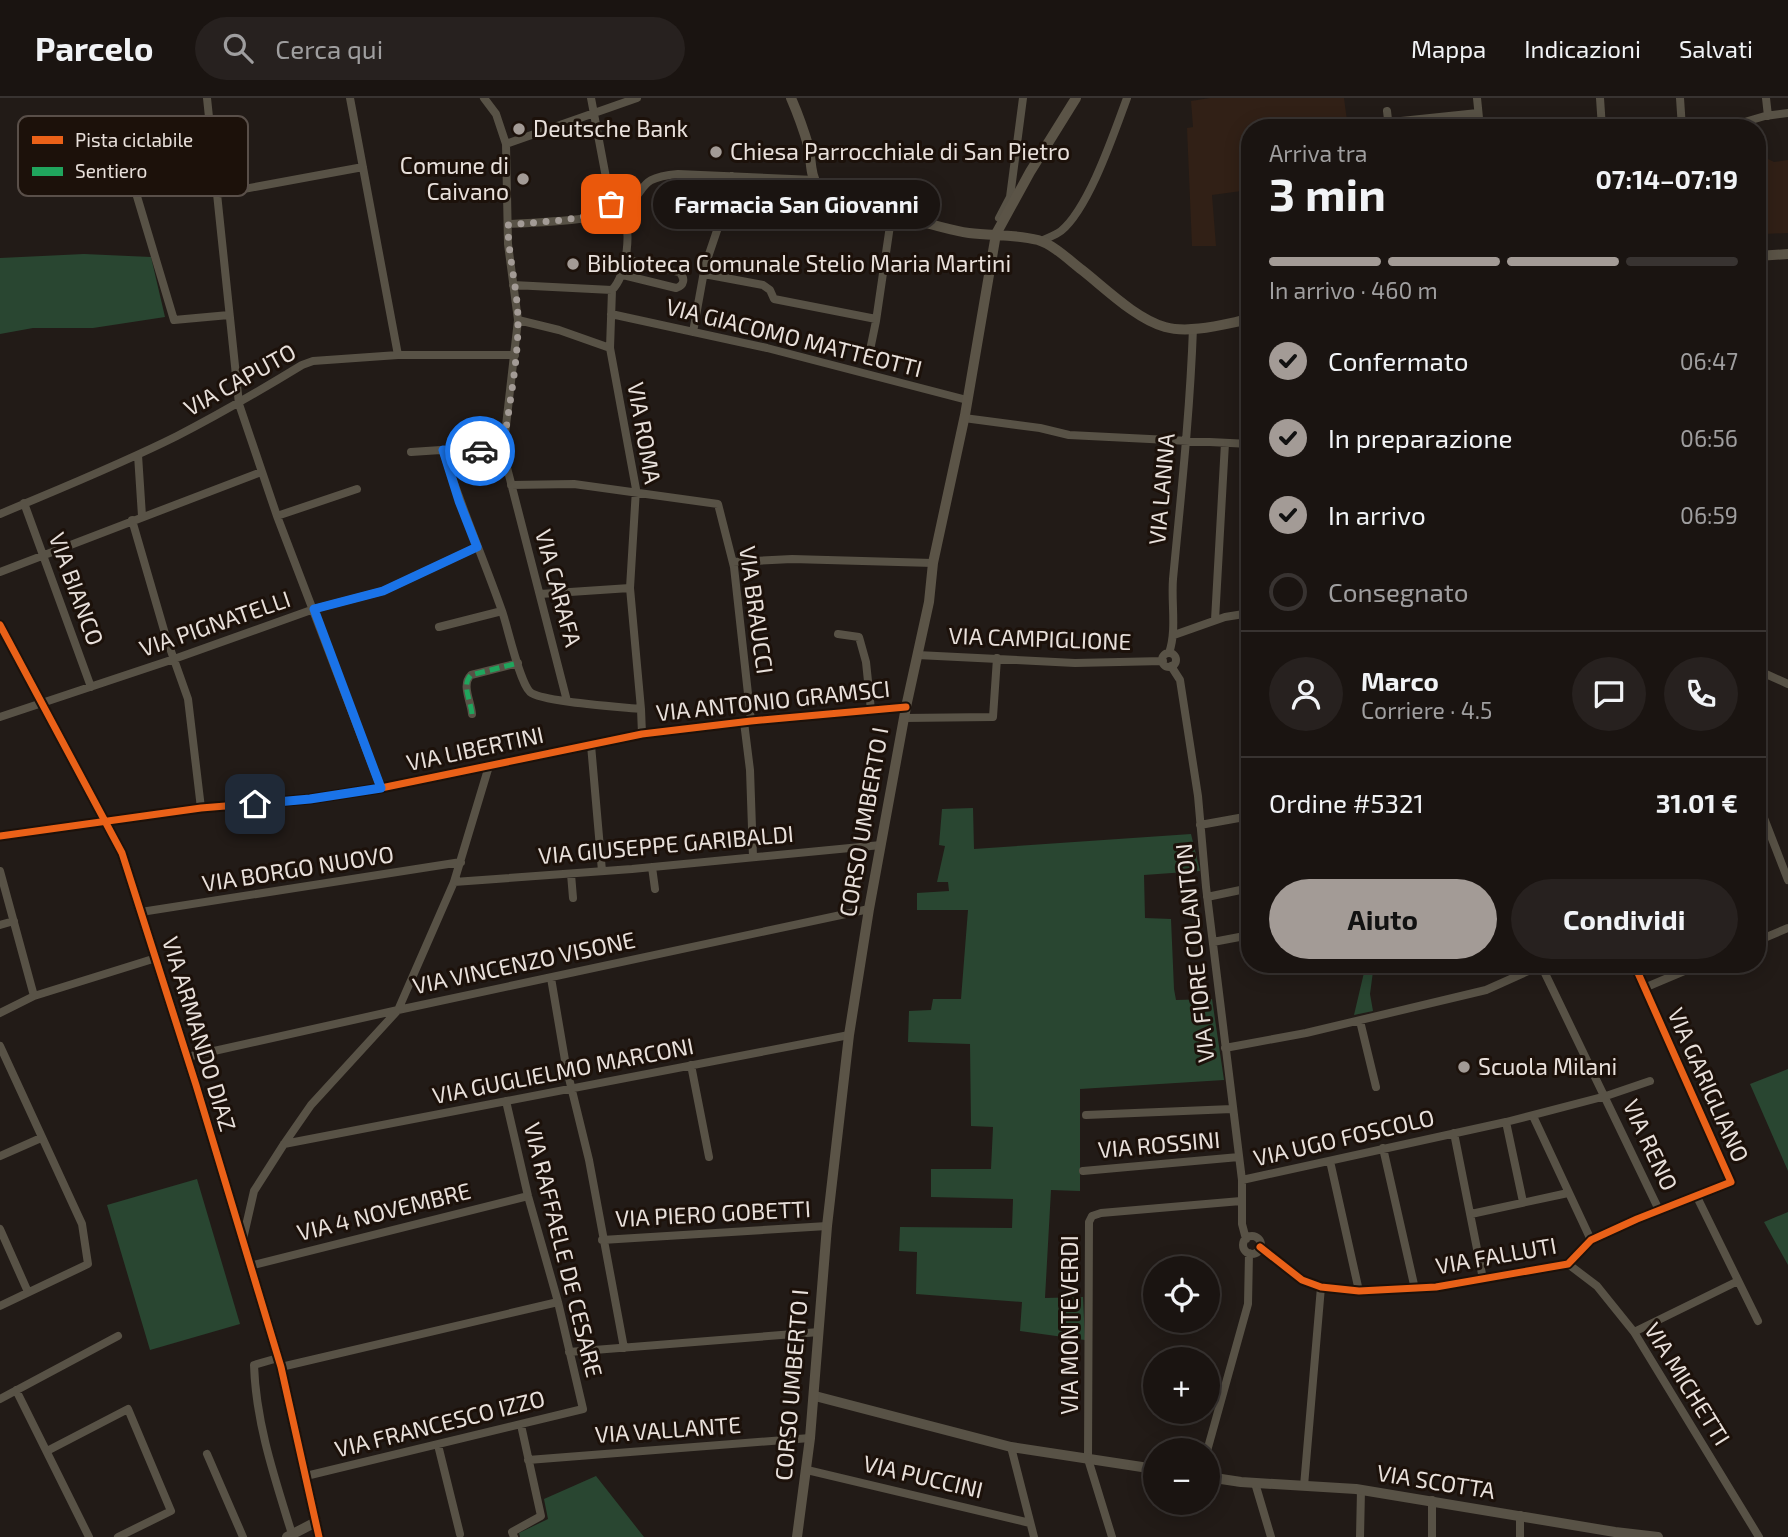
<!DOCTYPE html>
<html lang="it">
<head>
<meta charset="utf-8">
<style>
  body { margin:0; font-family:"Exo 2",sans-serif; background:#27211f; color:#f1f3f6; height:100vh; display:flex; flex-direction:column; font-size:26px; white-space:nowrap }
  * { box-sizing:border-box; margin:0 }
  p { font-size:23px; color:#9f9e9f }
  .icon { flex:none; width:38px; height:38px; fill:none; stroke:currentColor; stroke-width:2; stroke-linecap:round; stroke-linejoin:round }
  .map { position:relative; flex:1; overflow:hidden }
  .panel { position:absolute; left:1241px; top:21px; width:525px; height:854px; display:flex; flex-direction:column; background:#1a1411; border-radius:28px; box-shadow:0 4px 18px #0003,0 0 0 2px #383331 }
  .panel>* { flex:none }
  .tools { position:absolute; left:1143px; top:1158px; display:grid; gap:14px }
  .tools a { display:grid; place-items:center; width:77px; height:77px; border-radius:50%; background:#1a1411; box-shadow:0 4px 18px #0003,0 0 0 2px #383331; font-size:35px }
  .pin { position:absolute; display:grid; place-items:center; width:60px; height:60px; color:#fff; margin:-30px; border-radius:14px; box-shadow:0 4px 10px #0006 }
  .courier { position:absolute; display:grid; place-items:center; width:70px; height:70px; margin:-35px; border:5px solid #1a73e8; border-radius:50%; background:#fff; color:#222; box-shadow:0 2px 9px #0007 }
  .bubble { position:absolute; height:49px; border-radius:24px; background:#1a1411; box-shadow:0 4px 18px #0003,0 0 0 2px #383331; font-size:23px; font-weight:700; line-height:49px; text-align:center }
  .summary em { font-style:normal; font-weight:700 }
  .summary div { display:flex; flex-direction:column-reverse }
  .summary { display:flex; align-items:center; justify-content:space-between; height:119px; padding:0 28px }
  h1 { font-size:46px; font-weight:700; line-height:52px }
  .bar { display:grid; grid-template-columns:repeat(4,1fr); gap:10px 7px; align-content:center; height:84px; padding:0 28px }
  .bar i { height:9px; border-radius:5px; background:#383331 }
  .bar .active { background:#a39b96 }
  .bar p { grid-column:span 4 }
  .line { display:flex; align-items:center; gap:18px; padding:0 28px; border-top:2px solid #383331 }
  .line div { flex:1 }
  .round { display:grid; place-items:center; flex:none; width:74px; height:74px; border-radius:37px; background:#27211f }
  ol { padding:0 28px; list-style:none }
  li { display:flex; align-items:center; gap:21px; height:77px }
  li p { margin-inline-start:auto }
  li .icon { padding:7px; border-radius:50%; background:#a39b96; color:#111; stroke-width:4 }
  li:last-child { color:#9f9e9f }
  li i { width:38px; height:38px; border:4px solid #383331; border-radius:50% }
  .primary-button { display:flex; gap:14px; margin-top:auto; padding:14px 28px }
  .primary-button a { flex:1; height:80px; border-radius:42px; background:#a39b96; color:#111; font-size:28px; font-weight:700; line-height:80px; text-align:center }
  .primary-button a+a { background:#27211f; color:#f1f3f6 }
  header { display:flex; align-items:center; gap:42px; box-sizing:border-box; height:98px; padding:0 35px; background:#1a1411; border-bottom:2px solid #383331 }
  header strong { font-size:33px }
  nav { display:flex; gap:38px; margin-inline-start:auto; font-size:24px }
  .search { width:490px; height:63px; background:#27211f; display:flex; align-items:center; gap:18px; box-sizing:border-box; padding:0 24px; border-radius:38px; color:#9f9e9f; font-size:26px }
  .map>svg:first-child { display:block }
</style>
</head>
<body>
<header>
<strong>Parcelo</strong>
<div class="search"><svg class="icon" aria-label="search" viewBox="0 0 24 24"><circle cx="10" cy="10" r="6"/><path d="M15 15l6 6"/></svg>Cerca qui</div>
<nav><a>Mappa</a><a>Indicazioni</a><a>Salvati</a></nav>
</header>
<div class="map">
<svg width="1788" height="1439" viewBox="0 0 1788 1439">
  <rect width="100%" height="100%" fill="#221b17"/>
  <!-- built -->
  <path fill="#312016" d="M1210,0H1344L1348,30H1250L1249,92L1212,97L1216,148H1192L1187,30L1193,29L1191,3Z
    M1761,51L1768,61L1774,64L1788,62V135L1764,136Z"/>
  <!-- green -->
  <path fill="#294631" d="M84,156L151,159L165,219L93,230H33L0,236V160Z
    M973,710L974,751L1191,736L1200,773L1144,777L1145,820L1171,821L1174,891L1176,902L1212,901L1224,982L1080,991V1093L1051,1092L1045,1200L1083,1199L1085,1242L1020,1233L1022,1204L916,1196L917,1154L899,1153L900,1129L1012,1130L1013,1101L931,1099V1071H991L993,1029L971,1028L970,946L908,944L909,913L931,912L933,901H961L968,812H917V795L949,793L948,784H937L945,748L939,747L942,711Z
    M1366,866H1374L1370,896L1373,913L1354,917Z
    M1788,971V1073L1750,986Z
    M197,1081L240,1226L150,1252L107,1107Z
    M1788,1114V1167L1764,1124Z
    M596,1378L644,1439H520L519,1435L548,1421L544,1401Z"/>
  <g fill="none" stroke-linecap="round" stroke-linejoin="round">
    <!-- minor -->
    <path stroke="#585246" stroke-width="8" d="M207,0L239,306L277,418L381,690
      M350,0L398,257
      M484,0L496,16L506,46L508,146L518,222L503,354L567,603
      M591,0L611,106L621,112
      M1477,0L1480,30
      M1600,0L1602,30
      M1680,0L1682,30
      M1766,0L1768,18
      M1387,13L1389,30
      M1401,23L1478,15
      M1724,30L1765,18L1788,15
      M506,46L637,0
      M130,75L174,222L229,217
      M217,96L363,69
      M621,112C633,130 627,177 612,192L610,250L636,391L630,490L641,611
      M999,120L1010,99L1023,0
      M508,126C530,125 605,122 621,112C650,94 633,80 678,76L815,82
      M1041,143C1047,140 1056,137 1061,133C1089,110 1114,35 1127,0
      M704,176L763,187L770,192L774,201L876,221
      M623,177L676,190C684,188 686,180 679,174L624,161
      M513,187L612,192
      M611,216L767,250L967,302
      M518,222L559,232L610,250
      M693,234L705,168L730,94L732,78
      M869,257L876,223L892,114
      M964,320L1040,330L1069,337L1250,346
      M443,352C460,407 483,459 502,513C508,530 519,583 530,594C541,604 622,609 641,611L642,636
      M411,354L441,352L503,354
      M138,357L142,418
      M511,387L574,386L718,406L734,469L751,623
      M24,405L91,589
      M0,416C59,391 119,367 177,338C220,316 261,292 302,267L313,263L398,257H515
      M277,418L357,391
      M132,422L166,539L188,601L201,710
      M733,464L792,461L933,465
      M0,474L261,374
      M540,496L630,490
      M1215,522L1225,345
      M439,529L502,513
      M838,536L859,539L866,564L871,612
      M1174,537L1225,519L1250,515
      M1169,555C1177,532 1171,505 1173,481C1181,397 1190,314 1193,230
      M1162 562a7 7 0 1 1 14 0a7 7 0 1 1-14 0Z
      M917,557L1075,565L1163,563
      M1171,568L1180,582L1198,698L1206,789L1242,1082V1126L1246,1141
      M1757,572L1788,586
      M472,616C471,603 461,587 471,577L518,565
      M0,619L174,561L314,511L383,493L477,449
      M904,620L993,619L997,560
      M744,624L750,672L753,759
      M591,647L602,773
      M1757,702L1788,782
      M1200,727L1250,718
      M0,738L201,710L310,701L381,690L642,636L751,623L906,609
      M652,769L655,791
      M0,773L34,898
      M571,776L573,800
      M454,784L632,771L881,747
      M1207,799L1250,790
      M141,814L461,764
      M0,827L14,823
      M1757,843L1788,830
      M1213,844L1250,837
      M1541,867L1659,1112
      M551,880L566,968L589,1062L624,1250
      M1644,890L1701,866
      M0,915L34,898L156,860
      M1360,923L1376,989
      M0,948L82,1126L88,1166L0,1208
      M1225,950L1306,935L1486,892L1544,866
      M187,959L398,912L869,811
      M691,967L709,1059
      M1086,1017L1232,1011
      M1533,1018L1591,1142
      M1506,1024L1523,1104
      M1454,1035L1483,1181
      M284,1046L849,937
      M1383,1050L1415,1191
      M0,1058L41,1040
      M1330,1063L1359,1193
      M1083,1073L1239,1059
      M1242,1082L1506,1024L1606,998L1650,983
      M1697,1099L1758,1223
      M1471,1116L1568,1095
      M0,1131L28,1194
      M1243 1147a9 9 0 1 1 18 0a9 9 0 1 1-18 0Z
      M243,1141L254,1093L284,1046L311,1007L398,912L454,784L489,668
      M602,1142L827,1128
      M1260,1149L1302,1182L1321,1189L1359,1193L1436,1189L1568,1166L1591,1142L1637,1121L1731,1084L1634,866
      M1568,1166L1597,1188L1634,1234L1759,1439
      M250,1168L528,1098
      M1634,1234L1738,1183
      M569,1254L819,1234
      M278,1260L254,1267C256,1326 275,1381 292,1436
      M281,1269L558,1204
      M16,1292L89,1439
      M0,1301L118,1238
      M438,1347L460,1436
      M1011,1349L1034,1439
      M47,1353L128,1311L171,1413L118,1439
      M1207,1353L1248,1206L1249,1155
      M207,1356L243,1439
      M528,1362L810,1340
      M807,1372L1030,1425
      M306,1378L583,1311L558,1204L528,1098L506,1003
      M1255,1385L1271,1439
      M1304,1388L1321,1189
      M1432,1402V1439
      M1520,1417V1439
      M514,1439L512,1434L541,1418L521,1327
      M1112,1439L1088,1361L1089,1124L1092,1118L1101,1115L1241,1103
      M1360,1439L1361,1392"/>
    <!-- tertiary -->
    <path stroke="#585246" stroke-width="10" d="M0,527L122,755L196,987L281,1269L319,1439
      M815,1298L1011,1349L1155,1371
      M1208,1379L1241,1384L1356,1391L1615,1434L1658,1439
      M287,1439L316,1424"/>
    <!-- secondary -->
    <path stroke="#5b5447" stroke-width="10" d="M791,0C798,16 804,33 809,50C811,60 810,78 817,86C830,99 947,132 969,135C992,138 1015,136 1038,142C1054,147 1069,162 1082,172C1105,190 1136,221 1165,229C1190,236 1224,226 1250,221
      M1757,158L1788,156
      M797,1439L810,1340L827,1128L849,937L869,811L906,609L929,504L933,465L965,317L996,136L1030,74L1076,0"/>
    <!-- quiet -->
    <path stroke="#20a55d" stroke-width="5" stroke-dasharray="10 5" stroke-linecap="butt" d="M472,616C471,603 461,587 471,577L518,565"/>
    <defs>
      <path id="cycleway" d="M0,527L122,755L196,987L281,1269L319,1439
        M0,738L201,710L310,701L381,690L642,636L751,623L906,609
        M1260,1149L1302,1182L1321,1189L1359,1193L1436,1189L1568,1166L1591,1142L1637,1121L1731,1084L1634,866"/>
    </defs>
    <!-- cycleway casing -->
    <use href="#cycleway" stroke="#1c110a" stroke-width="11"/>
    <!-- cycleway -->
    <use href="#cycleway" stroke="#ea6118" stroke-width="7"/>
  </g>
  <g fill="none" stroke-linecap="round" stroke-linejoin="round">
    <!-- done -->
    <path stroke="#a39b96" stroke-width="7" stroke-dasharray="0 12.6" d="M480,353L503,354C508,311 518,267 518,224C518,191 508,159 508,127L564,122L621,112L611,106"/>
    <!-- route -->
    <path stroke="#1a73e8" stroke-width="9" d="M255,706L310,701L381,690L314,511L383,493L477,449L459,403L443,352L480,353"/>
  </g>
  <!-- markers -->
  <g fill="#a39b96" stroke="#1c110a" stroke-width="2.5">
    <circle cx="519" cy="31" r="7"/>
    <circle cx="716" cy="54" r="7"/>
    <circle cx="523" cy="81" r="7"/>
    <circle cx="573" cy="166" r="7"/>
    <circle cx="1464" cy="969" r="7"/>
  </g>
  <g text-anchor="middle" stroke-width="6" stroke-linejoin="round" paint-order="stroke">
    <!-- poi labels -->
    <g font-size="23" fill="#e8e0db" stroke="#1c110a" text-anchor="start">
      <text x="533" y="39">Deutsche Bank</text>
      <text x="730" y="62">Chiesa Parrocchiale di San Pietro</text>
      <text x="509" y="76" text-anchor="end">Comune di<tspan x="509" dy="26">Caivano</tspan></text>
      <text x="587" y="174">Biblioteca Comunale Stelio Maria Martini</text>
      <text x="1478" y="977">Scuola Milani</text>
    </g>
    <!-- street labels -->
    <g font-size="23" fill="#e8e0db" stroke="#1c110a">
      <text transform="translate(794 240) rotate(14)" y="8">VIA GIACOMO MATTEOTTI</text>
      <text transform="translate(240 282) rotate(-29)" y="8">VIA CAPUTO</text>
      <text transform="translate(644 335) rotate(80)" y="8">VIA ROMA</text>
      <text transform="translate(1162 391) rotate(-85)" y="8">VIA LANNA</text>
      <text transform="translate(558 490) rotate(75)" y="8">VIA CARAFA</text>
      <text transform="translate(76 491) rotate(70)" y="8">VIA BIANCO</text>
      <text transform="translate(756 512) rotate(82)" y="8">VIA BRAUCCI</text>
      <text transform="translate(215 526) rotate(-19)" y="8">VIA PIGNATELLI</text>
      <text transform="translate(1040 541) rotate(2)" y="8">VIA CAMPIGLIONE</text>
      <text transform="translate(773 603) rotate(-6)" y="8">VIA ANTONIO GRAMSCI</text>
      <text transform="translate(475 651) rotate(-12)" y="8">VIA LIBERTINI</text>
      <text transform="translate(864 724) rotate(-80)" y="8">CORSO UMBERTO I</text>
      <text transform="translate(666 747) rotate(-5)" y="8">VIA GIUSEPPE GARIBALDI</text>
      <text transform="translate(298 771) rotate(-9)" y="8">VIA BORGO NUOVO</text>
      <text transform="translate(1195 855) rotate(-96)" y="8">VIA FIORE COLANTON</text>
      <text transform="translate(524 865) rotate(-12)" y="8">VIA VINCENZO VISONE</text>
      <text transform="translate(199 936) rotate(73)" y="8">VIA ARMANDO DIAZ</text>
      <text transform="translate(563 973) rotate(-11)" y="8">VIA GUGLIELMO MARCONI</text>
      <text transform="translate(1708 987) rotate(66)" y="8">VIA GARIGLIANO</text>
      <text transform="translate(1344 1040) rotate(-13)" y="8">VIA UGO FOSCOLO</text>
      <text transform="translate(1159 1047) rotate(-5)" y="8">VIA ROSSINI</text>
      <text transform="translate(1650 1047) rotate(65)" y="8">VIA RENO</text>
      <text transform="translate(384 1114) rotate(-14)" y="8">VIA 4 NOVEMBRE</text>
      <text transform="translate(713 1116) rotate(-3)" y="8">VIA PIERO GOBETTI</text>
      <text transform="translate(563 1152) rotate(76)" y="8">VIA RAFFAELE DE CESARE</text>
      <text transform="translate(1496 1158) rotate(-10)" y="8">VIA FALLUTI</text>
      <text transform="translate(1070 1227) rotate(-90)" y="8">VIA MONTEVERDI</text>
      <text transform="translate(1687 1286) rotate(58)" y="8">VIA MICHETTI</text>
      <text transform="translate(792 1287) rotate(-85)" y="8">CORSO UMBERTO I</text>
      <text transform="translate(440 1326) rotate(-14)" y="8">VIA FRANCESCO IZZO</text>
      <text transform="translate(668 1332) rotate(-4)" y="8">VIA VALLANTE</text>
      <text transform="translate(923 1379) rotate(13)" y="8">VIA PUCCINI</text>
      <text transform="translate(1436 1384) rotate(9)" y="8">VIA SCOTTA</text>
    </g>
  </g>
  <!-- legend -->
  <rect x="18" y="18" width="230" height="80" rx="10" fill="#1c110a" stroke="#594f49" stroke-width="2"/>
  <rect x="32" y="38" width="31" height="8" fill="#ea6118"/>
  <rect x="32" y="69" width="31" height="9" fill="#20a55d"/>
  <g font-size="19" fill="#e8e0db">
    <text x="75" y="49">Pista ciclabile</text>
    <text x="75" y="80">Sentiero</text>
  </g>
</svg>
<div class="tools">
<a><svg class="icon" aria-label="locate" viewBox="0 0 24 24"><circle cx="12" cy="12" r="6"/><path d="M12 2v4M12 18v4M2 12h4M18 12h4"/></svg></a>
<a>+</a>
<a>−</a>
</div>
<div class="pin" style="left:611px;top:106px;background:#ea580c"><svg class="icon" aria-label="bag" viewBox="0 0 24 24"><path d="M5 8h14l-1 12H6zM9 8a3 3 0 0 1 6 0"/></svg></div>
<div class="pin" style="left:255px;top:706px;background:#1f2937"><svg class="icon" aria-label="home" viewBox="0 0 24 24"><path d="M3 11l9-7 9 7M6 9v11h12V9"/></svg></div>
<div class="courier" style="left:480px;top:353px"><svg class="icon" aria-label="car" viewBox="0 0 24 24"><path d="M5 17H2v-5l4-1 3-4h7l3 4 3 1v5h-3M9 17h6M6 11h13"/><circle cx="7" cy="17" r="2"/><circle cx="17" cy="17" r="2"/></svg></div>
<div class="bubble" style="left:653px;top:82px;width:287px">Farmacia San Giovanni</div>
<section class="panel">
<div class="summary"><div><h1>3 min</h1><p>Arriva tra</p></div><em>07:14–07:19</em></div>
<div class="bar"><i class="active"></i><i class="active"></i><i class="active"></i><i></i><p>In arrivo · 460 m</p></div>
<ol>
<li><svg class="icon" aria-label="check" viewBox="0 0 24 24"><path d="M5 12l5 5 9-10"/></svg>Confermato<p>06:47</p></li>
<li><svg class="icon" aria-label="check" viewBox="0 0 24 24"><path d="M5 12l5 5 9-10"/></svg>In preparazione<p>06:56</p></li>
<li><svg class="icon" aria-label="check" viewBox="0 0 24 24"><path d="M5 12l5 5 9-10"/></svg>In arrivo<p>06:59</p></li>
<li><i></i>Consegnato</li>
</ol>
<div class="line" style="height:126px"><a class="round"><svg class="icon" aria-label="person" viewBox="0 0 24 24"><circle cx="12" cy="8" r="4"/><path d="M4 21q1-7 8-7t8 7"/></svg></a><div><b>Marco</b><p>Corriere · 4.5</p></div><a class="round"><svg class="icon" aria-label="chat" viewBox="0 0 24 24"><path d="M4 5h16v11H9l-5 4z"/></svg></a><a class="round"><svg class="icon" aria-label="phone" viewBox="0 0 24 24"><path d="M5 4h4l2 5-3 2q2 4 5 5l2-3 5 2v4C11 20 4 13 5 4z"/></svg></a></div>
<div class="line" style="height:91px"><div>Ordine #5321</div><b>31.01 €</b></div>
<div class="primary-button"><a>Aiuto</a><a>Condividi</a></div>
</section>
</div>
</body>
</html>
